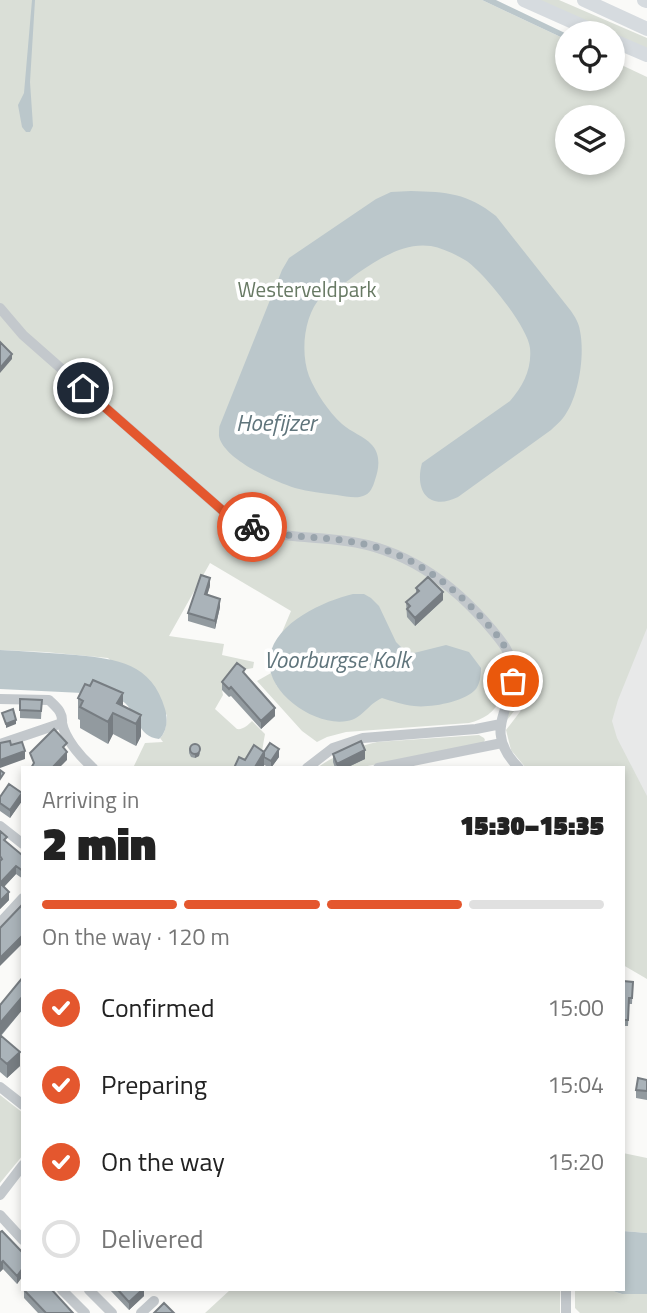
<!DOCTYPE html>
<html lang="en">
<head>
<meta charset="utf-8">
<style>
  body { margin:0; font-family:"Titillium Web",sans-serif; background:#f6f6f6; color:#222; height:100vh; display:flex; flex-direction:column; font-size:26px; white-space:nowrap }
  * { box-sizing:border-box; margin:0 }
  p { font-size:23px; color:#767676 }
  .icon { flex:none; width:38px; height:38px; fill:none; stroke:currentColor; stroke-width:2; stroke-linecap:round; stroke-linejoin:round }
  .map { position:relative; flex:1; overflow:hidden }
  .side { position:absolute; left:21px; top:766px; width:604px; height:525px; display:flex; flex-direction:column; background:#fff; border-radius:0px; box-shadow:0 4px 10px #0003 }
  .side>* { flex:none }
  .tools { position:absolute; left:555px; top:21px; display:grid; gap:14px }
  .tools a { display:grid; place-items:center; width:70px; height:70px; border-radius:50%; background:#fff; box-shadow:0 4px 10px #0003; font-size:35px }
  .pin { position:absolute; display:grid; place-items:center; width:60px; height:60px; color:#fff; margin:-30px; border:4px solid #fff; border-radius:50%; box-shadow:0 2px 7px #0007 }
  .courier { position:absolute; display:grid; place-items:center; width:70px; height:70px; margin:-35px; border:5px solid #e4572e; border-radius:50%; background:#fff; color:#222; box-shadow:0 2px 9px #0007 }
  .summary em { font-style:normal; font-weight:800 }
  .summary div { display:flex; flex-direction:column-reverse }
  .summary { display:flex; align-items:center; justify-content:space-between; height:119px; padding:0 21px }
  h1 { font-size:46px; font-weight:800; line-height:52px }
  .bar { display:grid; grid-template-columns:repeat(4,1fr); gap:10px 7px; align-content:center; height:84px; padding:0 21px }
  .bar i { height:9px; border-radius:5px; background:#e0e0e0 }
  .bar .current { background:#e4572e }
  .bar p { grid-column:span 4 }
  ol { padding:0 21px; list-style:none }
  li { display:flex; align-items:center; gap:21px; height:77px }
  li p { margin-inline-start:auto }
  li .icon { padding:7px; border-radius:50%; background:#e4572e; color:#fff; stroke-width:4 }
  li:last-child { color:#767676 }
  li i { width:38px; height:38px; border:4px solid #e0e0e0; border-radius:50% }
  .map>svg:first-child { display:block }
</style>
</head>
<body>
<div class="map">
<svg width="647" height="1313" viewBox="0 0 647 1313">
  <rect width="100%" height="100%" fill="#fafaf8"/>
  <!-- built -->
  <path fill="#e8e9e9" d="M647,509V895L623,768H590Z"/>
  <!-- green -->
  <path fill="#dadfd7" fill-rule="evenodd" d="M0,0H482L567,40V79H612L613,61L647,77V628L618,700L612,721L617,738L647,796V979L623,965V768H526L511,750L506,730L529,700L528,695L526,696L507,720L512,697L501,698C494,713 484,719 469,723L346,732L327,737L317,742L302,731L257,681L271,673L277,686L275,649L291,611L210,563L169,636L224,644L222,655L254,662L253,668L237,671L222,690L223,695L215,709L237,729C243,730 248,725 252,721L265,734L262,751L235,768H133L145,743L163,742L160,738C166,733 166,724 167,715L108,658L45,652L0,650ZM567,117H612V163H567Z
    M539,0H559L647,38V49Z
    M479,735L484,738L485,740L483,743L442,753L356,768H317C334,755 356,747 377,742Z
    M0,1095L23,1113V1155L0,1183Z
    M623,1153L647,1158V1233L623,1231Z
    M230,1290H560V1313H205Z
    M575,1290H610L622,1294H647V1313H580L575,1308Z"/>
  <!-- water -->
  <path fill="#bbc7cb" d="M32,0H35L30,82L33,126L30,132H26L22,127L18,105L24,93Z
    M482,0H496L567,34V40Z
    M411,191C447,192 467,193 496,216L571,311C575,317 579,323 580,331C585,355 579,398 563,418C560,422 555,426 551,430L458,497C430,511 414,492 422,463L510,401C523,386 532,369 530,348C528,327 483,271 465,260C455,254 442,248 431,246C404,242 379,259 358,273C352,277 347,282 341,285C335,289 327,291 322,296C304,314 300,352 309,376C316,393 328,411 342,424C351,432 364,436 372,445C381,455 379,469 375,480C373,487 370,494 363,496C356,499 345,496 337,495C323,493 309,492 295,488C275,482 223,459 219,436C219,434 219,426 220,425L282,270L289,258L376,199L391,192Z
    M353,594H364L371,598L379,606L396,642L405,651L414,653L446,645L469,652L481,668C481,676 480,683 476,689C465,702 430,708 414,706C403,705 392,701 382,698C368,704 362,719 347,721C314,727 263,691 270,656C276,622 324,601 353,594Z
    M0,650C25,651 50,653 76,655C117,659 152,663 165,709C168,719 167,732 159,739C137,736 139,716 125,703C118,697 111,696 103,694L0,689Z
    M623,1231L647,1233V1294H622L610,1290H623Z"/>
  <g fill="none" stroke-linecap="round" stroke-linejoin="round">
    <!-- street -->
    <path stroke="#c3c8cc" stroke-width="10" d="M0,308L23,335L223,511C237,520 250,528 266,532C292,538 320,537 346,541C407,549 455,585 493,631C501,641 509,650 512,663C521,704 477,726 519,768
      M0,699L49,700C57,708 63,712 62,723
      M0,744L62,723C65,739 81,757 93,768
      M307,768L333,748L363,738L476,729L501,724
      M378,768L502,743
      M0,826L23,844
      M0,923L23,898
      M0,1087L23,1105
      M0,1195L23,1165
      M0,1215L23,1240
      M62,1290L85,1313
      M89,1290L112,1313
      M566,1290V1313
      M141,1313L154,1301"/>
    <!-- secondary -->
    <path stroke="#d6dbdf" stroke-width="14" d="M524,0L598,33
      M584,0L647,29
      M644,0L647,1
      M612,40L647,55"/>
  </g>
  <!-- wall -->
  <path fill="#929a9f" d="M210,586L207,595L220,607L215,629L188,621V613Z
    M416,588L443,600L415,626L407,617L406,602L416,593Z
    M245,674L275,716L261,729L231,696L229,697L222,690V682Z
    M90,686L123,706L141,715V736L136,746L113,734L108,744L80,728V720L78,719V698Z
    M20,699L42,700L41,719L20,718Z
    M189,749L200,753L199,756L195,758L191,757L189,753Z
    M264,752L279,757L271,768L264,765V768L245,760Z
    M333,754L365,759L346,768H335L333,762Z
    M0,797L22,801L10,818L0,811Z
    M0,831L7,843L22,855L23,854V879L16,874L4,887L9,900L0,909Z
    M23,977V1009L1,1036L20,1066L7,1078L0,1072V1005Z
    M623,981L633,982L632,1004H629L628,1026H623Z
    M647,1080V1100L636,1098V1090Z
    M0,1232L23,1253V1290H52L73,1313H38L24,1298V1291L21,1288V1278L17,1284L3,1269L0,1272Z
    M110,1290H144V1296L129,1310Z"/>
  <!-- shaded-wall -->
  <path fill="#777d82" d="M12,354V359L0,373V368Z
    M210,578V586L205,602V594Z
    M443,592V600L415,626V618Z
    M220,599V607L215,629V621Z
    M123,693V714L117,703Z
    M275,708V716L261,729V721Z
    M113,713V734L108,744V722Z
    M141,715V736L136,746V724Z
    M16,720V724L6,728V724Z
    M200,748L199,756L195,758V754Z
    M279,749V757L271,768V761Z
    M365,750V759L346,768H337V764Z
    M25,751V759L0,768V760Z
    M67,752V760L59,768H52Z
    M264,752V768H255Z
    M22,793V801L10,818V810Z
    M16,866V874L0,891V883Z
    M9,892V900L0,909V901Z
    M23,935V943L0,966V958Z
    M23,996V1009L0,1036V1023Z
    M20,1052V1066L7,1078V1064Z
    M3,1261V1269L0,1272V1264Z
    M23,1268V1276L17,1284V1276Z
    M142,1290H144V1296L129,1310V1302Z"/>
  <!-- building -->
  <path fill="#aab3b9" stroke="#777d82" stroke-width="2" d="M0,342L12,354L0,368Z
    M201,575L210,578L205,594L220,599L215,621L188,613Z
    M428,577L443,592L415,618L407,609L410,606L406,602L419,591L416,588Z
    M237,663L245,669L243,672L275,708L261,721L231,687L229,689L222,682Z
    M93,680L123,693L117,703L141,715L136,724L113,713L108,722L80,707L83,701L78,698L85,684L90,686Z
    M20,699L42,700L41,711L20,710Z
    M13,709L16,720L6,724L2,713Z
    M54,729L67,743L63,747L67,752L52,768H31L34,763L30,753Z
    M10,741L11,745L22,742L25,751L0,760V743Z
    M361,741L365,750L337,764L333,754Z
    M270,743L279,749L271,761L264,757V752Z
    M190 749a5 5 0 1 1 10 0a5 5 0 1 1-10 0Z
    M254,745L264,752L255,767L257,768H234L239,757L245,760Z
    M0,770L4,773L0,779Z
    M9,784L22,793L10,810L0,803V797Z
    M0,831L7,837L4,840L22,855L23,854V871L16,866L0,883L9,892L0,901V861L2,859L0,856Z
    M21,906L23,908V935L0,958V928Z
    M23,977V996L0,1023V1005Z
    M623,981L633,982L632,998H629L628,1020H623Z
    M0,1035L20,1052L7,1064L0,1058Z
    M638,1078L647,1080V1091L636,1090Z
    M2,1231L23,1253V1268L17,1276L3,1261L0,1264V1232Z
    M24,1290H52L73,1313H46Z
    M118,1290H142L129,1302Z
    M164,1303L174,1313H154Z"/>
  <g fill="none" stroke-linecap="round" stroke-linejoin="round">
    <!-- done -->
    <path stroke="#99a4ac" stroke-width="7" stroke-dasharray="0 12.6" d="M252,527C282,538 316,536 347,541C401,548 444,577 480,616C498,635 515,654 513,681"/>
    <!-- route -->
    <path stroke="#e4572e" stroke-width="9" d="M83,388L223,511L252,527"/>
  </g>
  <g text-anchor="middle" stroke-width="7" stroke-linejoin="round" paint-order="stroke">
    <!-- park labels -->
    <g font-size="21" fill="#687a64" stroke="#fff">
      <text x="307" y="297">Westerveldpark</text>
    </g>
    <!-- water labels -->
    <g font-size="23" font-style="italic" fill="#60757c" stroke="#fff">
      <text x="276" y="431">Hoefijzer</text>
      <text x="337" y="668">Voorburgse Kolk</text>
    </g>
  </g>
</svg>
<div class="tools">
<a><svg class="icon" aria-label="locate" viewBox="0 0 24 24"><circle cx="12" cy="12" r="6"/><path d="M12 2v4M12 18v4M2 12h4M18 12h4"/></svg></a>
<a><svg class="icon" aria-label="layers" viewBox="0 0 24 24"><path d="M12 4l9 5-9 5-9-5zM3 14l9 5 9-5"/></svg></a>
</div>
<div class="pin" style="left:513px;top:681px;background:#ea580c"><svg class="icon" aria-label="bag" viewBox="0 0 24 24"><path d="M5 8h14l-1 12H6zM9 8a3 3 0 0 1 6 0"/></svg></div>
<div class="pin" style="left:83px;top:388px;background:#1f2937"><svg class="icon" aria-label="home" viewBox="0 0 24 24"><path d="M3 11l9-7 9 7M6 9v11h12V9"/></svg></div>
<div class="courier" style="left:252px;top:527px"><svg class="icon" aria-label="bike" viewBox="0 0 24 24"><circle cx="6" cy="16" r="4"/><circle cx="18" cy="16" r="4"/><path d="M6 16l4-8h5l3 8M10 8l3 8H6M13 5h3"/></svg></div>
<section class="side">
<div class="summary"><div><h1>2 min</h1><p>Arriving in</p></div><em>15:30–15:35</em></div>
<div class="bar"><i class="current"></i><i class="current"></i><i class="current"></i><i></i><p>On the way · 120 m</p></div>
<ol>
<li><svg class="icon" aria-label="check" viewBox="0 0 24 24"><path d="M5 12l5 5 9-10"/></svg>Confirmed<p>15:00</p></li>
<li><svg class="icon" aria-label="check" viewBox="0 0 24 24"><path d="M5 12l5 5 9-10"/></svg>Preparing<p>15:04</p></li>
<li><svg class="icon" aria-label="check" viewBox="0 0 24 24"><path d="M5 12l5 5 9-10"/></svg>On the way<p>15:20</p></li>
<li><i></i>Delivered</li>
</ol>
</section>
</div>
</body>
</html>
